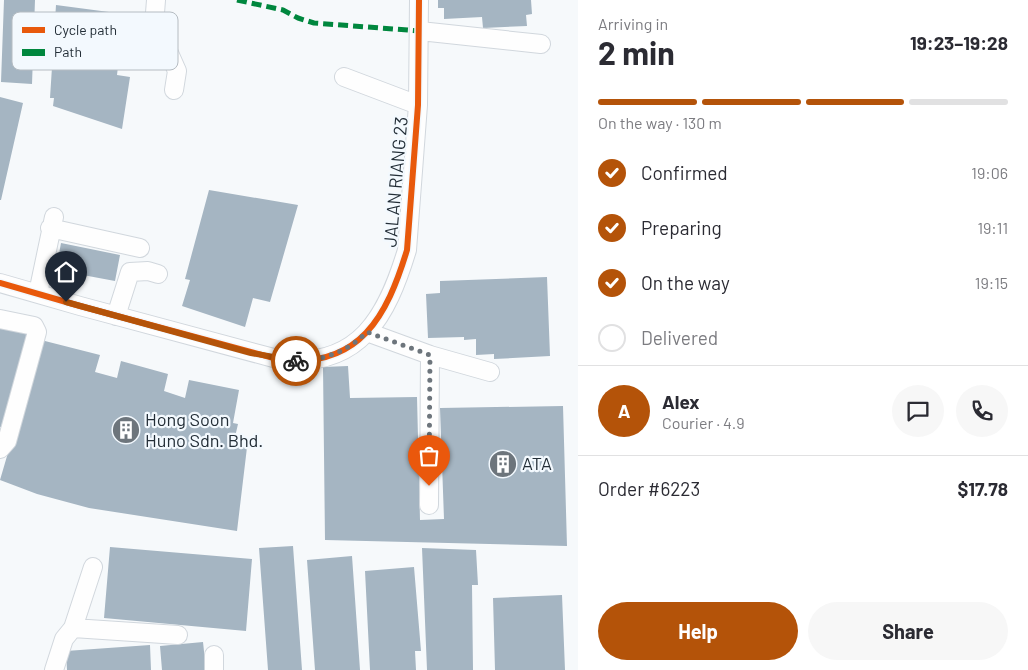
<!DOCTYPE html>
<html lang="en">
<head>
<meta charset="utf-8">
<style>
  body { margin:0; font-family:Barlow,sans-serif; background:#f7f7f7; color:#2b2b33; height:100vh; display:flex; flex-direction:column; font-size:19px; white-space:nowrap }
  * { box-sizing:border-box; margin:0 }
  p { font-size:16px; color:#7c7c81 }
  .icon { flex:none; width:28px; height:28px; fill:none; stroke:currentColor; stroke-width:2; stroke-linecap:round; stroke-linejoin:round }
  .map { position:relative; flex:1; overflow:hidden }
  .sheet { display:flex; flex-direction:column; background:#fff; width:450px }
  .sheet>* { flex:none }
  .pin { position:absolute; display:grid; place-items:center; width:42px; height:42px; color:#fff; margin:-51px -21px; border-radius:50% 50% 50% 0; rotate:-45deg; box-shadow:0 0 5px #0007 }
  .pin .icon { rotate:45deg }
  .courier { position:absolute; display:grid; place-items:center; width:50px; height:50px; margin:-25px; border:4px solid #b45309; border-radius:50%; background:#fff; color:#222; box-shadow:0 1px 6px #0007 }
  .headline em { font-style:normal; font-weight:700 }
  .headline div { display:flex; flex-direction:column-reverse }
  .headline { display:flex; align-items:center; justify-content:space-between; height:85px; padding:0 20px }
  h1 { font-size:32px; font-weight:700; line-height:38px }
  .bar { display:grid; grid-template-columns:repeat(4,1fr); gap:8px 5px; align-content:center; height:60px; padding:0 20px }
  .bar i { height:6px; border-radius:4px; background:#e1e1e2 }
  .bar .active { background:#b45309 }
  .bar p { grid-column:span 4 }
  .line { display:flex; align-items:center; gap:12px; padding:0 20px; border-top:1px solid #e1e1e2 }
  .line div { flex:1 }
  .round { display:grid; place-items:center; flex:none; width:52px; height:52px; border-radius:26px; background:#f7f7f7 }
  ol { padding:0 20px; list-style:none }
  li { display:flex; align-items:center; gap:15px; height:55px }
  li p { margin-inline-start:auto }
  li .icon { padding:5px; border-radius:50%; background:#b45309; color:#fff; stroke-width:4 }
  li:last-child { color:#7c7c81 }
  li i { width:28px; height:28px; border:2px solid #e1e1e2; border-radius:50% }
  .primary-button { display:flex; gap:10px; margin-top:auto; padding:10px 20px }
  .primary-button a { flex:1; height:58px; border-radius:30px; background:#b45309; color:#fff; font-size:20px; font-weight:700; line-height:58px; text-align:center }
  .primary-button a+a { background:#f7f7f7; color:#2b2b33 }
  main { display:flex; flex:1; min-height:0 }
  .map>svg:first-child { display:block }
</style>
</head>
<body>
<main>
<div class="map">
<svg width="578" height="670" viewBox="0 0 578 670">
  <rect width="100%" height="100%" fill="#f6f9fb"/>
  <!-- building -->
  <path fill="#a5b5c2" d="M4,0H35L32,84L1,82Z
    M438,0H531L532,14L526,15L527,26L483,28L482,17L444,19V8H438Z
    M56,5L124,14L117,75L130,77L122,129L53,106L54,98H50Z
    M0,97L23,103L1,200H0Z
    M209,190L298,205L270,302L253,298L245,327L182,306L190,280L185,279Z
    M61,243L120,255L115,281L56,270Z
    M547,277L550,356L494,359V354L476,355V339L464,340V337L428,338L426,294L440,293V281Z
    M0,326L28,334L1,427H0Z
    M41,340L100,355L95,372L117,378L121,361L168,374L164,391L185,398L189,380L239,390L233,423L238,424L235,437L248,439L237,531L89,508L37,494L0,480Z
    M348,366L350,398L417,397L420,520L444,519L440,408L563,406L567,546L325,540L323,367Z
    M293,546L302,670H268L259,548Z
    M110,547L252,559L246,631L104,618Z
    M422,548L476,550L478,585H472L473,670H427Z
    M352,556L360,670H315L307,560Z
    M414,567L421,651H415L416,670H370L365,571Z
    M562,595L565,670H495L493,598Z
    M203,642L206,670H162L160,646Z
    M150,645L151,670H67L66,651Z"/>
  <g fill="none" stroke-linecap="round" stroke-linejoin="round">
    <defs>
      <path id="minor" d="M156,0L155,13L158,33L169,53L177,71L174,90
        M420,31L541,44
        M344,77L418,105
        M50,228L140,248
        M0,283L80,306L281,360C360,368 387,316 407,250L418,105L419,0
        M38,293L54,217
        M116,316L130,272L148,271L158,274
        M0,319L34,326L37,332L7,441L0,449
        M367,332L430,355L490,372
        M429,505L430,355
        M73,628L93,567
        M214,655V670
        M54,670L64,639L73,628L178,635"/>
    </defs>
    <!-- minor casing -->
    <use href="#minor" stroke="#d1d7dd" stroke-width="20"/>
    <!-- minor -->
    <use href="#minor" stroke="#fefefe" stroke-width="18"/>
    <!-- quiet -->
    <path stroke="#00873e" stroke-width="5" stroke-dasharray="10 5" stroke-linecap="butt" d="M237,0L283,10L298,18L314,23L420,31"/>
    <defs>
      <path id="cycleway" d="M0,283L80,306L281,360C360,368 387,316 407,250L418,105L419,0"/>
    </defs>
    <!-- cycleway casing -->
    <use href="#cycleway" stroke="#f3f9fe" stroke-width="9"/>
    <!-- cycleway -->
    <use href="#cycleway" stroke="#e8590c" stroke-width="6"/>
  </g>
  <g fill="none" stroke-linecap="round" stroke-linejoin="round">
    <!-- done -->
    <path stroke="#6d757c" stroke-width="5" stroke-dasharray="0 9" d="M296,361C324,360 347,352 367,332L430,355L429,486"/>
    <!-- route -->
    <path stroke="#b45309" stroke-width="6" d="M66,302L251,353L296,361"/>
  </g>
  <!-- icons -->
  <defs>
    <symbol id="building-disc" viewBox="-11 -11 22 22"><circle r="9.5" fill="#6d757c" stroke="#f3f9fe"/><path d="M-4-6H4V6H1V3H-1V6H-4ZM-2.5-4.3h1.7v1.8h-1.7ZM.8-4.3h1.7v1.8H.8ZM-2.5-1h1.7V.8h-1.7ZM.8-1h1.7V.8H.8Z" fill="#fff"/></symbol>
  </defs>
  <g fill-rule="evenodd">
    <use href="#building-disc" x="110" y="414" width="32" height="32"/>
    <use href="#building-disc" x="487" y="448" width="32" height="32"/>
  </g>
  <g text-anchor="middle" stroke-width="4.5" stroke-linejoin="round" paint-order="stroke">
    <!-- street labels -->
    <g font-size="18" fill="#232e37" stroke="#f3f9fe">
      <text transform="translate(396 182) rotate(-85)" y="6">JALAN RIANG 23</text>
    </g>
    <!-- poi labels -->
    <g font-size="18" fill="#232e37" stroke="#f3f9fe" text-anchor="start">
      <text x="145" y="426">Hong Soon<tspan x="145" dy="21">Huno Sdn. Bhd.</tspan></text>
      <text x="522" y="470">ATA</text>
    </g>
  </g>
  <!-- legend -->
  <rect x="12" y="12" width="166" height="58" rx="8" fill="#f3f9fe" stroke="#b5bcc2" stroke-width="1"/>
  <rect x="22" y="27" width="23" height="6" fill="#e8590c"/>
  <rect x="22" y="49" width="23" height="7" fill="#00873e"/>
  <g font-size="14" fill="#232e37">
    <text x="54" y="35">Cycle path</text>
    <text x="54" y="57">Path</text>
  </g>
</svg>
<div class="pin" style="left:429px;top:486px;background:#ea580c"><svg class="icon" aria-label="bag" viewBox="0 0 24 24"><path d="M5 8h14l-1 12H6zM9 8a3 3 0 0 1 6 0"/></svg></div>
<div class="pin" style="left:66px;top:302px;background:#1f2937"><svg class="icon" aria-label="home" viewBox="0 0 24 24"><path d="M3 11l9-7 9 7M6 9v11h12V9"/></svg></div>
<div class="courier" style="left:296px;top:361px"><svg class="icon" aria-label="bike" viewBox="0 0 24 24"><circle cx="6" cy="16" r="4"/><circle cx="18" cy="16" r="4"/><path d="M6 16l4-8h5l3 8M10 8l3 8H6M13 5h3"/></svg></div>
</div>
<section class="sheet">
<div class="headline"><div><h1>2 min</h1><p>Arriving in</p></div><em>19:23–19:28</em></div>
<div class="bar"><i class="active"></i><i class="active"></i><i class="active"></i><i></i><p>On the way · 130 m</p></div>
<ol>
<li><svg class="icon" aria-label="check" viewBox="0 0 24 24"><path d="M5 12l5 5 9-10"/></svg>Confirmed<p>19:06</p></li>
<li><svg class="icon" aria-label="check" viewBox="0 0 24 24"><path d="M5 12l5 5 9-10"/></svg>Preparing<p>19:11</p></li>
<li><svg class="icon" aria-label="check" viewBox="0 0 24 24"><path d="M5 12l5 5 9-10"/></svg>On the way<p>19:15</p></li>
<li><i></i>Delivered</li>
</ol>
<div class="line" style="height:90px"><b class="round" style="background:#b45309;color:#fff">A</b><div><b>Alex</b><p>Courier · 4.9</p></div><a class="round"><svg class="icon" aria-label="chat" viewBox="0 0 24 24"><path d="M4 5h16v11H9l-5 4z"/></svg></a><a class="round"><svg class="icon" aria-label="phone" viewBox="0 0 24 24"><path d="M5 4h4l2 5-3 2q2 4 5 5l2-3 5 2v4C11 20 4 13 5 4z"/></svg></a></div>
<div class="line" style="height:65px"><div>Order #6223</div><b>$17.78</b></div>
<div class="primary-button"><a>Help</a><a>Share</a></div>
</section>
</main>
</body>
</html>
